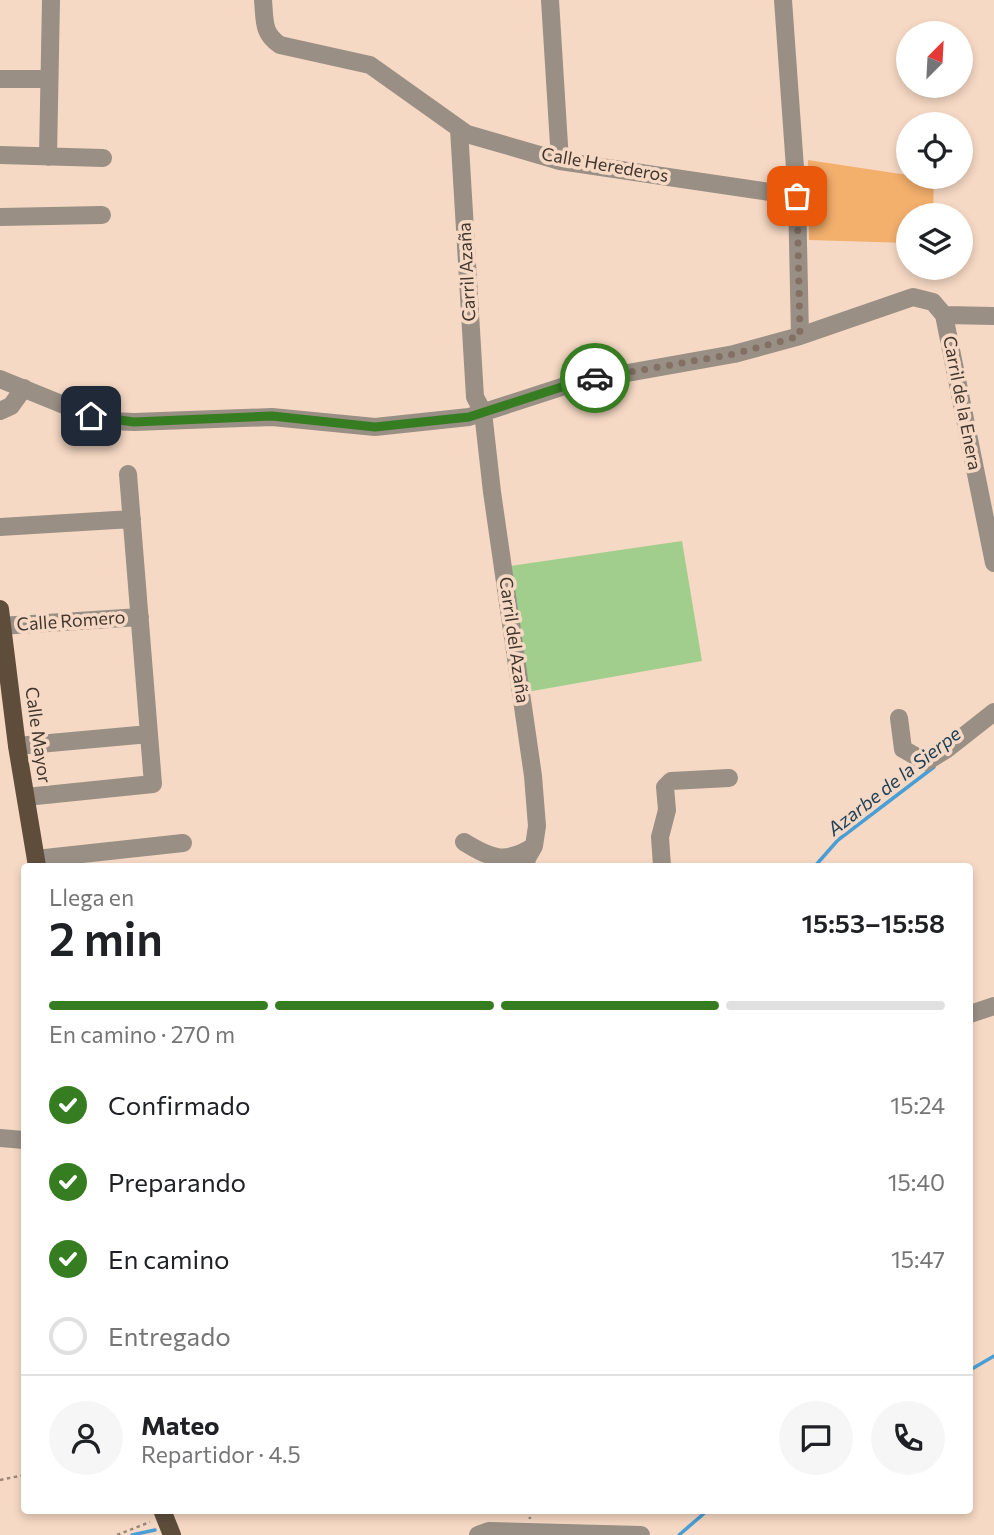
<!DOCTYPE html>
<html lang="es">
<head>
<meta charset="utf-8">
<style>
  body { margin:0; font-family:Commissioner,sans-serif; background:#f6f6f6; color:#202124; height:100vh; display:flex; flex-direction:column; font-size:26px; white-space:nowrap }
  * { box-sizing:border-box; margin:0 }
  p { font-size:23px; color:#757577 }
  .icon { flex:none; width:38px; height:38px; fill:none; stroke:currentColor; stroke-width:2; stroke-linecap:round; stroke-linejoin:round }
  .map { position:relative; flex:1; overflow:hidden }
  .panel { position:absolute; left:21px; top:863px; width:952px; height:651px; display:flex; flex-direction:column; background:#fff; border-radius:7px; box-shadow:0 4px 10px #0003 }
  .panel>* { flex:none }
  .needle { width:46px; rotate:24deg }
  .fabs { position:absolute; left:896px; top:21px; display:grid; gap:14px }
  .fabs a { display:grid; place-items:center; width:77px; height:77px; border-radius:50%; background:#fff; box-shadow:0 4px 10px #0003; font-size:35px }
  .pin { position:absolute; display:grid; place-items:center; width:60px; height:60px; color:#fff; margin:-30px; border-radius:14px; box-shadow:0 4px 10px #0006 }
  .courier { position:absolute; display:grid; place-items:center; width:70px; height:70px; margin:-35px; border:5px solid #367d22; border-radius:50%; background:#fff; color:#222; box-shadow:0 2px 9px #0007 }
  .headline em { font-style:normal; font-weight:600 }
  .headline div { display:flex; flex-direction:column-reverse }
  .headline { display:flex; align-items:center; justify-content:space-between; height:119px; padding:0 28px }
  h1 { font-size:46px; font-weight:600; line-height:52px }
  .bar { display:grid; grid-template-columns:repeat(4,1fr); gap:10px 7px; align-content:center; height:84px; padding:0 28px }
  .bar i { height:9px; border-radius:5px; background:#e0e0e0 }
  .bar .selected { background:#367d22 }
  .bar p { grid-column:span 4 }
  .line { display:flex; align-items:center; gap:18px; padding:0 28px; border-top:2px solid #e0e0e0 }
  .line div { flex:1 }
  .round { display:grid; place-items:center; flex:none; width:74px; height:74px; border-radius:37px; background:#f6f6f6 }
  ol { padding:0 28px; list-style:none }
  li { display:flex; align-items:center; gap:21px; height:77px }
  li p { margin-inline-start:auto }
  li .icon { padding:7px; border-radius:50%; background:#367d22; color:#fff; stroke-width:4 }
  li:last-child { color:#757577 }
  li i { width:38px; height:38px; border:4px solid #e0e0e0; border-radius:50% }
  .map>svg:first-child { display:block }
</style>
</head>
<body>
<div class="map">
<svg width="994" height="1535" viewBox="0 0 994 1535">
  <rect width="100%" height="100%" fill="#f6d9c4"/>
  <!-- green -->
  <path fill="#a2ce8d" d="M682,541L702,661L527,692L510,566Z"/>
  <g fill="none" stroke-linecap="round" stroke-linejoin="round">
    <!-- stream -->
    <path stroke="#4a9ed6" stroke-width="3.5" d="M815,866L838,840L934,767
      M970,1370L994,1356
      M132,1535L155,1530
      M679,1535L708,1510"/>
  </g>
  <!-- building -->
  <path fill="#f3af6c" d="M808,160L934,179L933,215H908V243L809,240Z"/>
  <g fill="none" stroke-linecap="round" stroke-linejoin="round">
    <!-- path -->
    <path stroke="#9b8778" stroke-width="2.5" stroke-dasharray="3.5 3.5" stroke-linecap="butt" d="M0,1480L24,1475
      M529,1510L530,1519
      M117,1535L150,1522"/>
    <!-- minor -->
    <path stroke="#998f85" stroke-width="18" d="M263,0C265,20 262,33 280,45L370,65L467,134L560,161L797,196
      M550,0L560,161
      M783,0L797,196L800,336L913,297L933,302L944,315L994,563
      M0,79H49
      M459,129L475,397L483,412L492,492L533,776L537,826L534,846L526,860L527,866
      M0,155L103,158
      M48,157L51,0
      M0,217L102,215
      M944,315L994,316
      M0,379L91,416L110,421L134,422L272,417L375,427L469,417L577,382L734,354L800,336
      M0,411L11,406L24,388
      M0,527L132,519
      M0,626L140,617
      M899,718L903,749L926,762L947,749L994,712
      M17,746L149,734
      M26,797L153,784L128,474
      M464,842C490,858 505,865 534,846
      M36,859L183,843
      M662,866L660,837L667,810L665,787L671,781L729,778
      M970,1014L994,1006
      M0,1138L24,1140
      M478,1535L489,1531L641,1535"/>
    <!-- major -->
    <path stroke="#5f4d3c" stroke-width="18" d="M0,609L17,746L37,866
      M162,1510L172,1535"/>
  </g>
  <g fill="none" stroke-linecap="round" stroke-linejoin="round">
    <!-- done -->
    <path stroke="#817063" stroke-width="7" stroke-dasharray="0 12.6" d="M595,378L734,354L800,336L797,196"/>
    <!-- route -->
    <path stroke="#367d22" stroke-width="9" d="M91,416L134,422L272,416L375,427L469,417L577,382L595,378"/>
  </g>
  <g text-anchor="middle" stroke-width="7" stroke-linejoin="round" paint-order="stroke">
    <!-- street labels -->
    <g font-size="18" fill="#42372f" stroke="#f6d9c4">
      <text transform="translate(605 165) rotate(10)" y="6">Calle Herederos</text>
      <text transform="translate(467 272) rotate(-93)" y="6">Carril Azaña</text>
      <text transform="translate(962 403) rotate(79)" y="6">Carril de la Enera</text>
      <text transform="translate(71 621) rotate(-4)" y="6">Calle Romero</text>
      <text transform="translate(514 640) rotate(82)" y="6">Carril del Azaña</text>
      <text transform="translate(38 735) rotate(82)" y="6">Calle Mayor</text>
    </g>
    <!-- water labels -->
    <g font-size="19" font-style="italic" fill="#1f425a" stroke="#f6d9c4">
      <text transform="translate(894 781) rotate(-38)" y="7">Azarbe de la Sierpe</text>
    </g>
  </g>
</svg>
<div class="fabs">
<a><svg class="needle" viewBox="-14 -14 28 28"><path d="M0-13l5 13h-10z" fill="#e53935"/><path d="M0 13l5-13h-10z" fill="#757577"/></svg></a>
<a><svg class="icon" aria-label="locate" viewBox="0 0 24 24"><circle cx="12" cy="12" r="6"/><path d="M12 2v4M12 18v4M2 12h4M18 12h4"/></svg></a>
<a><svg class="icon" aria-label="layers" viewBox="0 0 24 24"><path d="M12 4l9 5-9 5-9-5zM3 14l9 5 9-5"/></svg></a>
</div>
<div class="pin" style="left:797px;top:196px;background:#ea580c"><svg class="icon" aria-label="bag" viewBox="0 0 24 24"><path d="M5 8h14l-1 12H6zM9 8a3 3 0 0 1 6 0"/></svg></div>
<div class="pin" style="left:91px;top:416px;background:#1f2937"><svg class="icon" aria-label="home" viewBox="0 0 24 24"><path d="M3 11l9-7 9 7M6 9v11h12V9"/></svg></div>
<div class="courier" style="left:595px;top:378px"><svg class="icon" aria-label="car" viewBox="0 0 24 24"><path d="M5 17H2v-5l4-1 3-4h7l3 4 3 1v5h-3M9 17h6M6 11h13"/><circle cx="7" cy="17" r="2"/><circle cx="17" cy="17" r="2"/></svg></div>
<section class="panel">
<div class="headline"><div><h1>2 min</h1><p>Llega en</p></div><em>15:53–15:58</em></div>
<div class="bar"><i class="selected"></i><i class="selected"></i><i class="selected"></i><i></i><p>En camino · 270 m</p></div>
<ol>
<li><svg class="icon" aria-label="check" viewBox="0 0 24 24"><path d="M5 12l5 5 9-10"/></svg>Confirmado<p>15:24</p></li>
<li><svg class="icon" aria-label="check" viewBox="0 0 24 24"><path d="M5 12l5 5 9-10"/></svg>Preparando<p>15:40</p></li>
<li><svg class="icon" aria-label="check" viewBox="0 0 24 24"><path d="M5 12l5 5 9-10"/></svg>En camino<p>15:47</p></li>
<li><i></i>Entregado</li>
</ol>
<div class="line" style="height:126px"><a class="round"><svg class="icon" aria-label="person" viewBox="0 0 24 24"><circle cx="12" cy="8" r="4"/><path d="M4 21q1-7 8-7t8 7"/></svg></a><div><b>Mateo</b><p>Repartidor · 4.5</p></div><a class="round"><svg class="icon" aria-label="chat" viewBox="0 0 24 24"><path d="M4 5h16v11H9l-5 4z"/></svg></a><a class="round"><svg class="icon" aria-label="phone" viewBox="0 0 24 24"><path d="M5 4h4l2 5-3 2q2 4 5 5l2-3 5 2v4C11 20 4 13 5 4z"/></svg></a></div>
</section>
</div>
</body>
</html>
